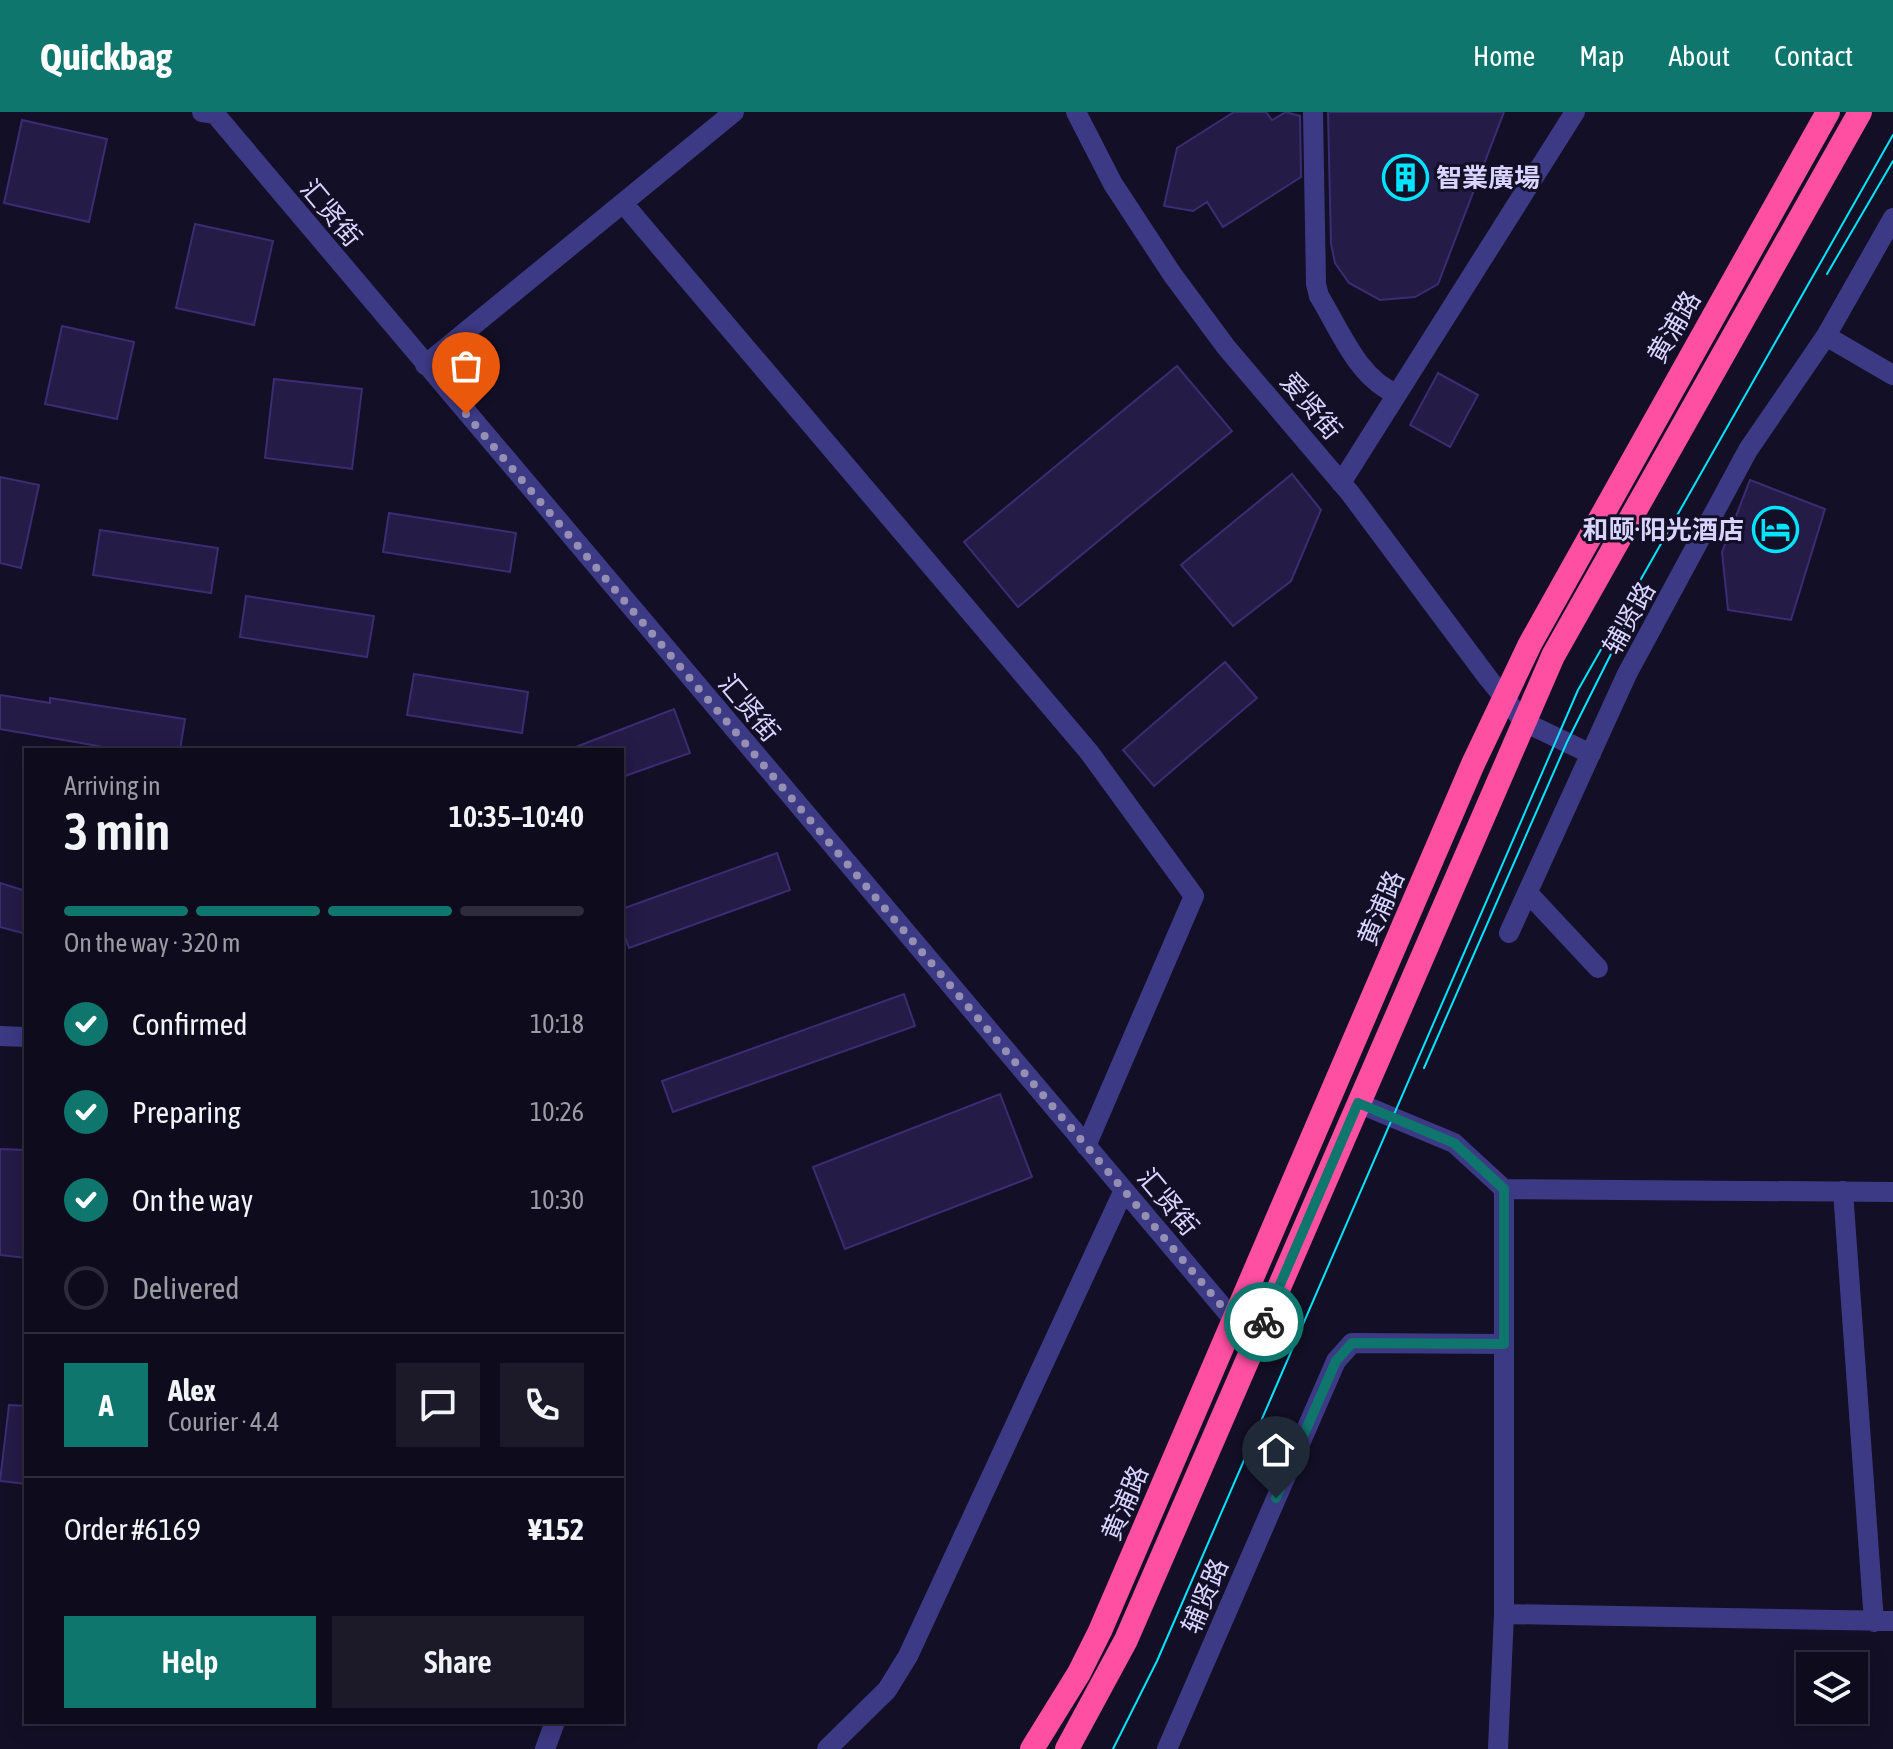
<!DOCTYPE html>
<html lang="en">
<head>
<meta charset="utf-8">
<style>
  body { margin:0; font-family:"Asap Condensed","Noto Sans SC",sans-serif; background:#1c1929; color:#f1f3f6; height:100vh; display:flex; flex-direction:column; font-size:30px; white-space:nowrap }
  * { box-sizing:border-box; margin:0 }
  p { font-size:26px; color:#9b9ba3 }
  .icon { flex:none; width:44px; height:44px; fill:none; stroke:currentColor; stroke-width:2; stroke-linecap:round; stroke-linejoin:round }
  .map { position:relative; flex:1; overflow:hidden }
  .sheet { position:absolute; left:24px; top:636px; width:600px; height:976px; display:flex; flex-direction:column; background:#0e0b1c; border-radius:0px; box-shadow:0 4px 20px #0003,0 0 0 2px #2e2b3b }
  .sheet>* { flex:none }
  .buttons { position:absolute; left:1796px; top:1540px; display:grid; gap:16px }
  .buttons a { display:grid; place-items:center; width:72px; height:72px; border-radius:0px; background:#0e0b1c; box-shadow:0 4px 20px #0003,0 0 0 2px #2e2b3b; font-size:40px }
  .pin { position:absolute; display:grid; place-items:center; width:68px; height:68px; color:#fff; margin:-82px -34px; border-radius:50% 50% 50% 0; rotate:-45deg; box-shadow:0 0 8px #0007 }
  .pin .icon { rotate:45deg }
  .courier { position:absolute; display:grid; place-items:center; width:80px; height:80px; margin:-40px; border:6px solid #0f766e; border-radius:50%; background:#fff; color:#222; box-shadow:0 2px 10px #0007 }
  .headline em { font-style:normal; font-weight:600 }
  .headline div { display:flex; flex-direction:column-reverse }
  .headline { display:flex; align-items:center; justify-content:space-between; height:136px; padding:0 40px }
  h1 { font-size:52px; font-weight:600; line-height:60px }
  .bar { display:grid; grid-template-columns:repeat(4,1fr); gap:12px 8px; align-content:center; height:96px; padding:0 40px }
  .bar i { height:10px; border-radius:6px; background:#2e2b3b }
  .bar .active { background:#0f766e }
  .bar p { grid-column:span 4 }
  .line { display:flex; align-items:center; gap:20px; padding:0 40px; border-top:2px solid #2e2b3b }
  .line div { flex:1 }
  .round { display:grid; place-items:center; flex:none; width:84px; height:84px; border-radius:0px; background:#1c1929 }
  ol { padding:0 40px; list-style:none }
  li { display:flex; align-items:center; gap:24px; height:88px }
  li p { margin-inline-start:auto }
  li .icon { padding:8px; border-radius:50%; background:#0f766e; color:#fff; stroke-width:4 }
  li:last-child { color:#9b9ba3 }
  li i { width:44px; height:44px; border:4px solid #2e2b3b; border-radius:50% }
  .action { display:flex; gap:16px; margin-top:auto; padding:16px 40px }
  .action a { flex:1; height:92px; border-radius:0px; background:#0f766e; color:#fff; font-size:32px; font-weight:600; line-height:92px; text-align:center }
  .action a+a { background:#1c1929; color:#f1f3f6 }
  header { display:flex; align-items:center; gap:48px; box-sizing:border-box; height:112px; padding:0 40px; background:#0f766e; color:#fff }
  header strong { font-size:38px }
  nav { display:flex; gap:44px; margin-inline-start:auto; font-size:28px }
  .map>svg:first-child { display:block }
</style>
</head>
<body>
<header>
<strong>Quickbag</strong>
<nav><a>Home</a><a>Map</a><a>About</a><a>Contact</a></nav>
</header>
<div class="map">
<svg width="1893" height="1637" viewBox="0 0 1893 1637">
  <rect width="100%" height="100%" fill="#130f26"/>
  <!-- building -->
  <path fill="#241b47" stroke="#3b2d73" stroke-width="2" d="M1234,0H1266L1272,8L1286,0L1300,4L1301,65L1223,115L1207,90L1193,99L1164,94L1177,36Z
    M1328,0H1504L1438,172L1415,185L1380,188L1349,171L1335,151L1331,132Z
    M22,8L107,27L89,110L4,91Z
    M195,112L273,129L254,213L176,196Z
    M62,214L134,230L117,307L45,292Z
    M1177,254L1232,319L1018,495L964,430Z
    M1438,261L1478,283L1450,335L1410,313Z
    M274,267L362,277L352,357L265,346Z
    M1292,362L1321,398L1291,469L1233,514L1181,453Z
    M0,365L39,373L21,456L0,451Z
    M1750,368L1825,397L1791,508L1728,498L1722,440Z
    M389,401L516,421L510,460L383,440Z
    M100,418L218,436L211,481L93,463Z
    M246,484L374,504L367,545L240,525Z
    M1225,550L1257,586L1154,674L1123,638Z
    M414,562L528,580L522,621L407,603Z
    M0,583L50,591V586L185,607L180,638H121L0,617Z
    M674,597L690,641L622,665V638H568Z
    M777,741L790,778L629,836L622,816V797Z
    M0,771L26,779V822L0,815Z
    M904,882L915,914L673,1000L662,969Z
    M1000,982L1032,1065L845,1137L813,1055Z
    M0,1037L26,1038V1146L0,1143Z
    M9,1293L26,1294V1372L0,1369Z"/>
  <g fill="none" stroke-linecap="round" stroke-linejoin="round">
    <!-- minor -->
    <path stroke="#3d3a85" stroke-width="20" d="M202,0L215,2L1254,1232
      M1076,0L1113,72L1172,162L1226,235L1350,381L1488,566L1524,610L1591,642
      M1313,0L1316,172L1319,184C1340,218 1358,267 1397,282
      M623,91L1089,640L1194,784L1086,1034
      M1826,224L1893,263
      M425,253L734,0
      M1341,371L1575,0
      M1528,781L1598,856
      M1509,821L1627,562L1748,338L1826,224L1893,106
      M0,924L26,925
      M1358,991L1454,1031L1504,1077L1893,1080
      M1843,1079L1874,1510
      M1504,1502L1893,1509
      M545,1637L555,1610
      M827,1637L887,1578L908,1544L1124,1078
      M1167,1637L1336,1249L1352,1231L1504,1232
      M1498,1637L1504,1502V1077"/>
    <!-- highway -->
    <path stroke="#ff4fa3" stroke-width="24" d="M1032,1637L1079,1561L1100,1519L1473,652L1530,532L1828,0
      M1067,1637L1126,1528L1553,544L1860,0"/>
    <!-- tram -->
    <path stroke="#00e5ff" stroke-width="2" d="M1827,162L1893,49
      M1424,956L1567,630L1626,512
      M1113,1637L1157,1549L1578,578L1893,23"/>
  </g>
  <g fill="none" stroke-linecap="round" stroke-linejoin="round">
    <!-- done -->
    <path stroke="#948fb3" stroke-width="8" stroke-dasharray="0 14.4" d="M466,302L1254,1232L1264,1210"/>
    <!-- route -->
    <path stroke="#0f766e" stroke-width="10" d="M1264,1210L1358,991L1454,1031L1504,1077V1232L1352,1231L1336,1249L1276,1386"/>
  </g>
  <!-- icons -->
  <defs>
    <symbol id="building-ring" viewBox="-11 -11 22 22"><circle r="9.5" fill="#130f26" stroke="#00e5ff" stroke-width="1.5"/><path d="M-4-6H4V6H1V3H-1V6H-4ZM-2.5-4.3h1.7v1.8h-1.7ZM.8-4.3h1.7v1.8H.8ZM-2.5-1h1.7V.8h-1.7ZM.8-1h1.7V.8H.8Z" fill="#00e5ff"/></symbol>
    <symbol id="hotel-ring" viewBox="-11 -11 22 22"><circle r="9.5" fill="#130f26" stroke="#00e5ff" stroke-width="1.5"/><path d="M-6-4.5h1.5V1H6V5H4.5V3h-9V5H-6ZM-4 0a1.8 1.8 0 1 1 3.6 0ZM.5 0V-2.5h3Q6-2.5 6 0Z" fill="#00e5ff"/></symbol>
  </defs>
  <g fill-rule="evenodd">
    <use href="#building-ring" x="1380" y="40" width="51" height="51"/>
    <use href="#hotel-ring" x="1750" y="392" width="51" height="51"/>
  </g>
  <g text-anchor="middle" stroke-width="6" stroke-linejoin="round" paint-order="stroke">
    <!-- poi labels -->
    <g font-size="26" font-weight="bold" fill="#d9d4ff" stroke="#130f26" text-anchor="start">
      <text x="1436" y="75">智業廣場</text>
      <text x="1744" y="427" text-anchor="end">和颐·阳光酒店</text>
    </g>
    <!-- street labels -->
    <g font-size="26" fill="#d9d4ff" stroke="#130f26">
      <text transform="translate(331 101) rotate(50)" y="9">汇贤街</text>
      <text transform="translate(1674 215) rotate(-60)" y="9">黄浦路</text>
      <text transform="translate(1311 294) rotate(50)" y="9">爱贤街</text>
      <text transform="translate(1629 506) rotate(-61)" y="9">辅贤路</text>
      <text transform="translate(749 596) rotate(50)" y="9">汇贤街</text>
      <text transform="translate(1381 796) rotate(-67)" y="9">黄浦路</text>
      <text transform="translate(1168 1090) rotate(50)" y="9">汇贤街</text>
      <text transform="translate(1125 1391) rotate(-67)" y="9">黄浦路</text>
      <text transform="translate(1205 1484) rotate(-67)" y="9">辅贤路</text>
    </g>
  </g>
</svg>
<div class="buttons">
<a><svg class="icon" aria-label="layers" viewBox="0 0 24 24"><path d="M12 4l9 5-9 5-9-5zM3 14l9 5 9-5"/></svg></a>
</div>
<div class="pin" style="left:466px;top:302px;background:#ea580c"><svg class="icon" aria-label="bag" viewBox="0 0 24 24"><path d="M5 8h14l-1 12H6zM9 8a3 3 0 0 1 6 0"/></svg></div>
<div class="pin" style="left:1276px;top:1386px;background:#1f2937"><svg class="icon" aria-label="home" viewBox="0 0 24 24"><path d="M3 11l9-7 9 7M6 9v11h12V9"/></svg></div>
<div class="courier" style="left:1264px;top:1210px"><svg class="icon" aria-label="bike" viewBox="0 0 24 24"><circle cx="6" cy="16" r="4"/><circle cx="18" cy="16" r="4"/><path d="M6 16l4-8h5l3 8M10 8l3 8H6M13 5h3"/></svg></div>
<section class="sheet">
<div class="headline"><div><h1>3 min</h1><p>Arriving in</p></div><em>10:35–10:40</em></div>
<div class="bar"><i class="active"></i><i class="active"></i><i class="active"></i><i></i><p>On the way · 320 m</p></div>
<ol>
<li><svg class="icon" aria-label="check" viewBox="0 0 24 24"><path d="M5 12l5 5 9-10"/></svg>Confirmed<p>10:18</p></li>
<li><svg class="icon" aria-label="check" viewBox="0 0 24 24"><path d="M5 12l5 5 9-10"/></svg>Preparing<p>10:26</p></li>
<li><svg class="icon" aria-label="check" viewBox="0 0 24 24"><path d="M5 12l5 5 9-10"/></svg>On the way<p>10:30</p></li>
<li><i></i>Delivered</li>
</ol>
<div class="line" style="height:144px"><b class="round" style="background:#0f766e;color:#fff">A</b><div><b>Alex</b><p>Courier · 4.4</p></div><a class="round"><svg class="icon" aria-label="chat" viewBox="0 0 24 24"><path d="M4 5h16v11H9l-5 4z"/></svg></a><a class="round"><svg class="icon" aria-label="phone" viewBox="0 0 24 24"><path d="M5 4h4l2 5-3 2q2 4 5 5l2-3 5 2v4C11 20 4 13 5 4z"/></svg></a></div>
<div class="line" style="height:104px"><div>Order #6169</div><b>¥152</b></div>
<div class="action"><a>Help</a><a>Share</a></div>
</section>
</div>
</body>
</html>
